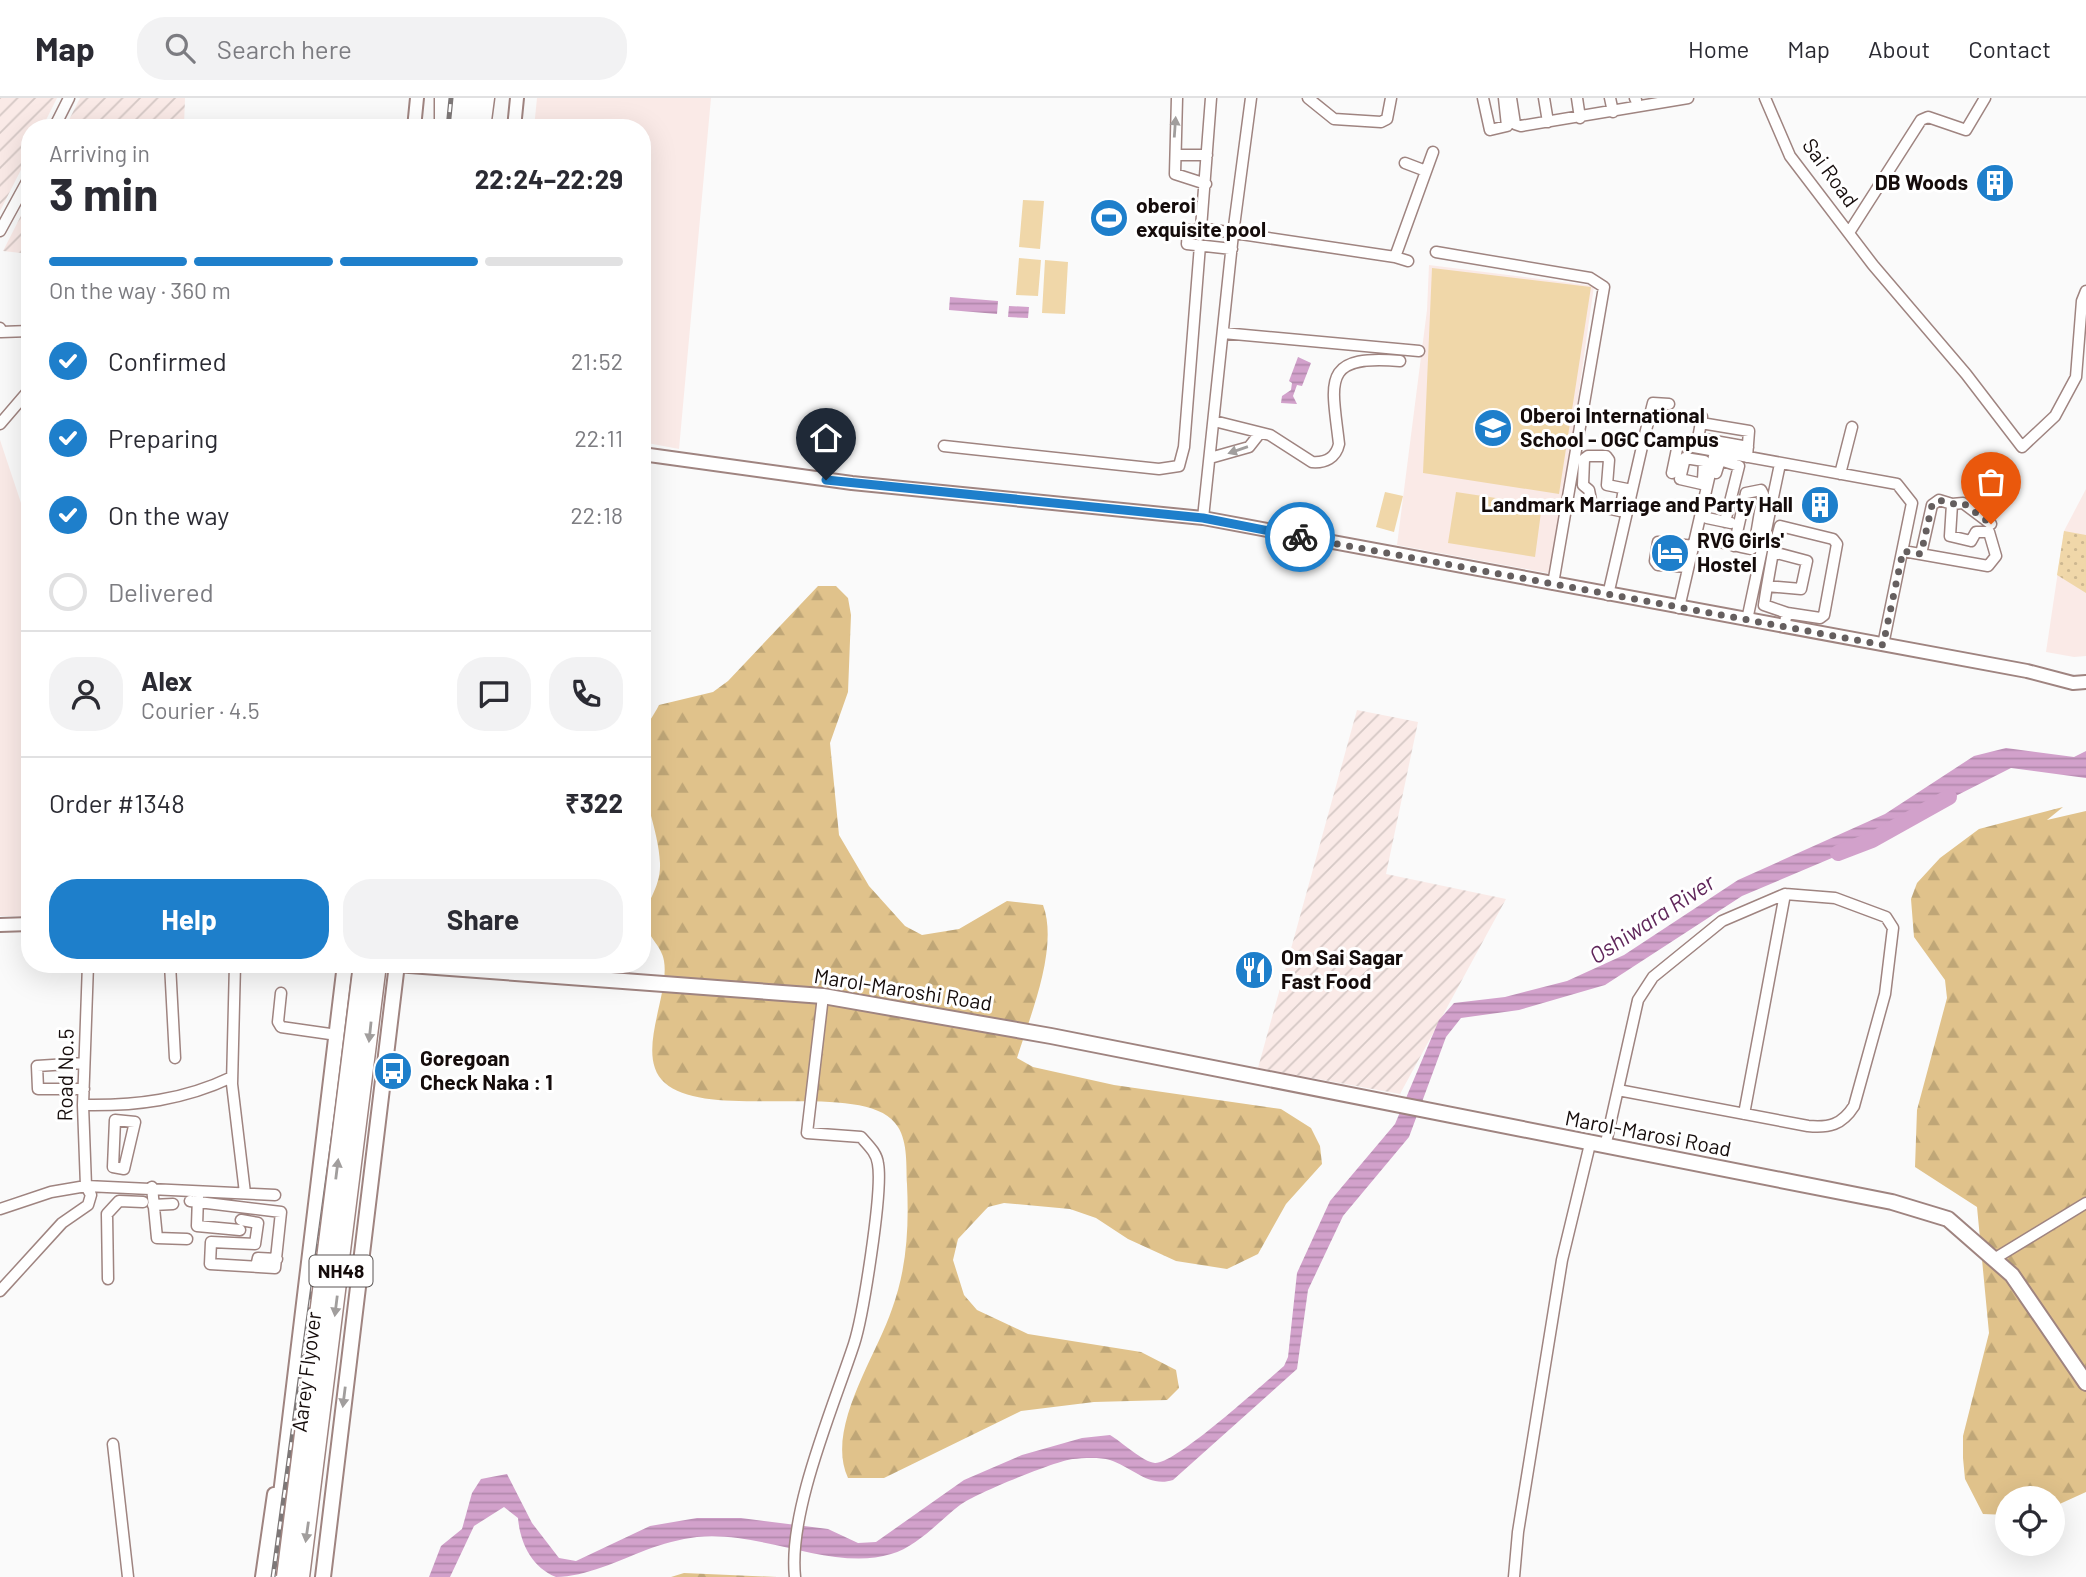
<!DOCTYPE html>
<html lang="en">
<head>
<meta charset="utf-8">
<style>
  body { margin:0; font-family:Barlow,sans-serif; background:#f2f2f3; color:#2b2b33; height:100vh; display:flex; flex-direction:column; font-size:26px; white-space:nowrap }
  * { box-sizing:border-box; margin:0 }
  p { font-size:23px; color:#7c7c81 }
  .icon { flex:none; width:38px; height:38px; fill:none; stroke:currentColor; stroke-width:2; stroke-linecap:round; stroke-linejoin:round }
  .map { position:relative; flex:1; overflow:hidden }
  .panel { position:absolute; left:21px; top:21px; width:630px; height:854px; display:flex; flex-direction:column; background:#fff; border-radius:28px; box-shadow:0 7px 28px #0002 }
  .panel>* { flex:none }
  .fabs { position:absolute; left:1995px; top:1388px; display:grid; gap:14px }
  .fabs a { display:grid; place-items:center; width:70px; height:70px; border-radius:50%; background:#fff; box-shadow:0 7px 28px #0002; font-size:35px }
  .pin { position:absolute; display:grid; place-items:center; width:60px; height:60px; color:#fff; margin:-72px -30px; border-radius:50% 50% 50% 0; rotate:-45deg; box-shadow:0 0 7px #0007 }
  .pin .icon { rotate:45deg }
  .courier { position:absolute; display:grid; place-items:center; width:70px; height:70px; margin:-35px; border:5px solid #1e7fcb; border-radius:50%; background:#fff; color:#222; box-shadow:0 2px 9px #0007 }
  .headline em { font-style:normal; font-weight:700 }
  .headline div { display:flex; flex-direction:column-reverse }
  .headline { display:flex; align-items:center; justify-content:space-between; height:119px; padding:0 28px }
  h1 { font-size:46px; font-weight:700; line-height:52px }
  .bar { display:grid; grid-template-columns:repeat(4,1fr); gap:10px 7px; align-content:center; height:84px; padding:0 28px }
  .bar i { height:9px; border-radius:5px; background:#e1e1e2 }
  .bar .selected { background:#1e7fcb }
  .bar p { grid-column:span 4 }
  .line { display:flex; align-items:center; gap:18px; padding:0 28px; border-top:2px solid #e1e1e2 }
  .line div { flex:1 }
  .round { display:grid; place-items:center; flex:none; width:74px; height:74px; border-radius:28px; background:#f2f2f3 }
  ol { padding:0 28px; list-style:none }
  li { display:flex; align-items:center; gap:21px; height:77px }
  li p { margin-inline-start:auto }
  li .icon { padding:7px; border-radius:50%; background:#1e7fcb; color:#fff; stroke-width:4 }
  li:last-child { color:#7c7c81 }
  li i { width:38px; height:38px; border:4px solid #e1e1e2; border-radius:50% }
  .button { display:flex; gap:14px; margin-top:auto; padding:14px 28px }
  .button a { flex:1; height:80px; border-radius:28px; background:#1e7fcb; color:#fff; font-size:28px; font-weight:700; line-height:80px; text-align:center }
  .button a+a { background:#f2f2f3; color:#2b2b33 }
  header { display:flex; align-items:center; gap:42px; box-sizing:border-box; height:98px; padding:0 35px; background:#fff; border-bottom:2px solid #e1e1e2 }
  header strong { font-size:33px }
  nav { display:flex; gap:38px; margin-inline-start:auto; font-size:24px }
  .search { width:490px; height:63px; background:#f2f2f3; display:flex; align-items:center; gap:18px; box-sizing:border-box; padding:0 24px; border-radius:28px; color:#7c7c81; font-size:26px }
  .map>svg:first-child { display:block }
</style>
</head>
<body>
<header>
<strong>Map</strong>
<div class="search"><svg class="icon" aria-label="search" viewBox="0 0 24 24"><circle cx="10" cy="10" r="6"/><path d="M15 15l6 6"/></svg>Search here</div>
<nav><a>Home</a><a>Map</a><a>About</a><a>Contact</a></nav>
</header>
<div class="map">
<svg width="2086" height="1479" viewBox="0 0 2086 1479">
  <defs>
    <pattern id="industrial-furrows" width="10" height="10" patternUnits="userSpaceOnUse" patternTransform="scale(1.75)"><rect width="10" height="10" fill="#faeae7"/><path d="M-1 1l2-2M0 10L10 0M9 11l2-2" fill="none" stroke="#d5c8c5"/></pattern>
    <pattern id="grass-dots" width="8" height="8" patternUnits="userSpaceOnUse" patternTransform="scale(1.75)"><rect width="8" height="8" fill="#f0d7a9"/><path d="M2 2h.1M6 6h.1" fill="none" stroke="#cdb790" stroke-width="1.8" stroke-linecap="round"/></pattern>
    <pattern id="forest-firs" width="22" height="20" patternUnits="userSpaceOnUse" patternTransform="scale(1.75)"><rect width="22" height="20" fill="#e0c28b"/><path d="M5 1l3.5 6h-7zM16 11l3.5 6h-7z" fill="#bfa677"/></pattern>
    <pattern id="water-rules" width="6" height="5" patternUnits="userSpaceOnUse" patternTransform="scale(1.75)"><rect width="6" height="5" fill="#d2a1cb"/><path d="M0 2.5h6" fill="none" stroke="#b389ad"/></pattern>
  </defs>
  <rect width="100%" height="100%" fill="#fafafa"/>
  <!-- built -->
  <path fill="#faeae7" d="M537,0H711L679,351L642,344V30H534Z
    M1429,167L1594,188L1553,476L1397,447L1427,212Z
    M0,342L30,432V818H0Z
    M2086,391V558L2074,559L2046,554L2064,433Z"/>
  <!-- industrial -->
  <path fill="url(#industrial-furrows)" d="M0,0H57L42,30H30V54L0,113Z
    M80,0H185L184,28L190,30H65Z
    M30,100V156L3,153Z
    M1357,612L1418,624L1386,776L1506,801L1400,996L1258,970Z"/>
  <!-- grass -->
  <path fill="url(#grass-dots)" d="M2064,433L2086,437V495L2057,477Z"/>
  <!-- forest -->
  <path fill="url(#forest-firs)" d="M818,488H836L848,500L851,517L848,594L830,645L839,737L869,788L905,828L922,837L959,831L1007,803L1043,807C1059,850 1030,918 1017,960L1033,969L1114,987L1281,1011L1311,1030L1320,1048L1322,1066L1286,1106L1258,1156L1227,1171L1176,1163L1128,1141L1096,1120L1070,1111L1004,1105L988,1109L958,1141L953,1162L964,1197L977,1212L1028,1236L1141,1254L1176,1272L1179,1290L1167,1302L1094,1304L1021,1313L884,1380H848C825,1331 876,1259 892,1211C907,1170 909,1129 907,1086C906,1068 908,1045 898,1029C869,979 709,1025 665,985C634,958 670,898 664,863C662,847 645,838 645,820C645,804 661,791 660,765C658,723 634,685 642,640C644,630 654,617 659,607L713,594L728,583Z
    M2063,709L2047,722L2086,713V1394L2053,1409V1400H2007V1417L1983,1416L1965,1381L1963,1360V1338L1989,1235L1977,1109L1915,1069L1917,1012L1947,900L1945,882L1914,839L1911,801L1917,785L1940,760L1979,731Z
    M684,1475L777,1479H671Z"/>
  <!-- garden -->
  <path fill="#f0d7a9" d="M1023,102L1044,103L1040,151L1019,149Z
    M1019,160L1041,162L1038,198L1016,197Z
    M1045,162L1068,164L1065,216L1042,215Z
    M1432,170L1591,189L1559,396L1423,375Z
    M1385,394L1403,398L1394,434L1376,429Z
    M1456,394L1542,407L1535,459L1448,445Z"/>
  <!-- water -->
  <path fill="url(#water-rules)" d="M950,199L998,203L997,216L949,212Z
    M1009,208L1029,209L1028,220L1008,219Z
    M1298,259L1311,265L1302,288L1297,287L1293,298L1297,306L1281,305L1282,298L1291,292L1292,285L1289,283Z
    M2006,650L2074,659L2086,653V680L2011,670L1839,757L1742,798L1605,887L1519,912L1461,920L1446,939L1409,1039L1343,1118L1308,1192L1297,1271L1173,1382C1149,1390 1132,1369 1110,1362C1100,1359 1083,1360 1073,1361C1055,1363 974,1396 960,1407C939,1423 917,1449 891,1456C834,1474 760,1432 697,1439C680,1441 662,1446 646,1452C620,1462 585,1479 556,1479C531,1469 520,1444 518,1420L504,1409L474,1428L450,1479H429L441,1448L462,1431L472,1395L481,1381L507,1376L532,1425L559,1460L576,1463L650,1428L697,1420H741L828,1431L858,1445L876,1444L964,1382L1022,1357L1082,1340L1110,1337C1122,1344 1143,1364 1155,1365C1176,1366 1264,1285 1284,1268L1288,1259L1297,1175L1330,1103L1395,1026L1439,922L1454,905L1505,899L1567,883L1624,857L1738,782L1885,716L1974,658Z"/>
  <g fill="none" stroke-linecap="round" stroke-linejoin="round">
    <!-- river -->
    <path stroke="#d2a1cb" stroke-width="16" d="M1838,755L1872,742L1949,699"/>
    <defs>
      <path id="minor" d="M1177,0L1175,76L1206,86
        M1308,0L1334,21L1381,24L1387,21L1391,0
        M1483,0L1490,32L1507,28L1504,0
        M1511,0L1515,26L1521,28L1688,0
        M1544,0L1548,24
        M1577,0L1580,20
        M1610,0L1613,14
        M1635,0L1636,2
        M1765,0L1790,58L1873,167L1966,276L2022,349L2055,318L2076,279L2082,203L2086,193
        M54,30L69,0
        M1176,57H1207
        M1405,65L1426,73
        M1201,130L1211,0
        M0,133L30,78
        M1850,133L1921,22L1928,19L1966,32L1985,0
        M1232,151L1187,146L1188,132L1201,130L1395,159L1433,54
        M1436,154L1590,180L1604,189L1553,486
        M1395,159L1408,163
        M0,230L1,234L30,233
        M1223,235L1419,253
        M1214,323L1270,337L1312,364C1325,365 1336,360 1339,346C1332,284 1320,256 1400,263
        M0,326L30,291
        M1707,326L1749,333L1747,359
        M1644,340L1653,305L1669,306
        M1703,341L1748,349
        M1697,346L1702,319
        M944,348L1159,371L1179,368L1184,349L1200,147
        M1210,360L1249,349L1260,335
        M1672,375L1678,346
        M1716,375L1720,362L1739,368L1725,424
        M1840,376L1852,329
        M1703,382L1704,363L1685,360L1680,381L1702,386L1703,382L1708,383
        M1624,391L1620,413L1592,407L1589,392L1583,387L1584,361L1588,358H1606L1609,362L1607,387L1632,392
        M1952,406L1963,405L1991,426
        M1203,420L1233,136L1251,0
        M1707,420L1731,425
        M1696,439C1714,442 1732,447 1751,451L1754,449L1763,396L1761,392L1746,395L1734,448
        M1903,453L1988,468L1996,458L1989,434H1976L1971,443L1950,438L1952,406L1939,402L1932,407L1921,456
        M1688,469L1658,467L1655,463L1658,444L1694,448
        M1767,488L1773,454
        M1608,497L1644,340L1897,386L1912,405L1883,547
        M1679,510L1715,354
        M1747,522L1780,366
        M1784,529L1787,515L1764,507L1767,488L1801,491L1807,463L1773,454L1780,428L1833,441L1837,446L1824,517L1820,520L1787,515
        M170,866L175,960
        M235,866L232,986L245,1095
        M281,895L278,924L281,929L337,937
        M84,991H38L37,968L84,965
        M83,1007C136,1008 184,1002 232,979
        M1744,1016L1785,796
        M115,1022L135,1024L124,1071L113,1069Z
        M1605,1049L1638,902L1653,879L1722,823L1785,796L1835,800L1886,819L1893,830L1885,896L1854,1008C1842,1027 1829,1030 1808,1028L1618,992
        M152,1089L157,1140L187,1141
        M198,1098L197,1128L240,1132
        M190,1103L281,1114L275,1170L210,1166L211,1144L255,1146L258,1125L241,1122
        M153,1107L173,1106
        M0,1111L51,1094L86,1088L275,1097
        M1994,1161L2086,1105
        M256,1169L258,1160L277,1161
        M108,1181L107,1116L119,1103L143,1104
        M0,1193L62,1125L88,1107L91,1097L86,1088L83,1007L88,866
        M113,1346L128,1479
        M795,1479C788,1414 833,1310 854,1246C863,1218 883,1093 878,1066C877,1055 868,1047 861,1039L807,1035L823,898
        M1514,1479L1518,1434L1562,1162L1590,1046"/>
      <path id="tertiary" d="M414,30L417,0
        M514,30L517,0
        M642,356L852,385L1203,420L2027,573L2073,585L2086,584
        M0,827L30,826
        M262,1479L274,1396"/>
      <path id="secondary" d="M396,866L823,898L1051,938L1892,1104L1948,1121L2012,1177L2086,1285
        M271,1479C294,1274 322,1071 345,866
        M323,1479L397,866"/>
      <path id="trunk" d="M443,27V0
        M452,30L455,0
        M468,30L471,0
        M482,30L486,0"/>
    </defs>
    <!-- minor casing -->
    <use href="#minor" stroke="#9f8480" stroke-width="13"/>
    <!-- tertiary casing -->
    <use href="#tertiary" stroke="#9f8480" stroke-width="16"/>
    <!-- secondary casing -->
    <use href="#secondary" stroke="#9f8480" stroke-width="18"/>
    <!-- trunk casing -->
    <use href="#trunk" stroke="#9f8480" stroke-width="19"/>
    <!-- minor -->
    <use href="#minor" stroke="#fff" stroke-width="10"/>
    <!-- tertiary -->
    <use href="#tertiary" stroke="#fff" stroke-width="12"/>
    <!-- secondary -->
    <use href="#secondary" stroke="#fff" stroke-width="14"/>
    <!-- trunk -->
    <use href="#trunk" stroke="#fff" stroke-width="16"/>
    <defs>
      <path id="rail" d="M448,30L451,0
        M273,1479L357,866"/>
    </defs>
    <!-- rail casing -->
    <use href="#rail" stroke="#7d7878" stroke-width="5"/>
    <!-- rail -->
    <use href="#rail" stroke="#fff" stroke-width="2.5" stroke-dasharray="8" stroke-linecap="butt"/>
    <defs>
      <path id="trunk-bridge" d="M285,1479L362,866
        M301,1479L378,866"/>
    </defs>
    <!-- trunk-bridge casing -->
    <use href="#trunk-bridge" stroke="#9f8480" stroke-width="19" stroke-linecap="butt"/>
    <!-- trunk-bridge -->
    <use href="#trunk-bridge" stroke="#fff" stroke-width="16"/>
  </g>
  <!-- one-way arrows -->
  <defs><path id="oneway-solid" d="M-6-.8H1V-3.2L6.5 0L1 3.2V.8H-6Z" transform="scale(1.75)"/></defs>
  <g fill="#a19e9d">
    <use href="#oneway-solid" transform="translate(1175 29) rotate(-86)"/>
    <use href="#oneway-solid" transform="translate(1238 352) rotate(161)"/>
    <use href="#oneway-solid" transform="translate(370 934) rotate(96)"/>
    <use href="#oneway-solid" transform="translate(337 1071) rotate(-83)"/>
    <use href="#oneway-solid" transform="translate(336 1208) rotate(97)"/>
    <use href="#oneway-solid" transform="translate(344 1299) rotate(97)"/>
    <use href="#oneway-solid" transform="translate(307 1434) rotate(98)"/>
  </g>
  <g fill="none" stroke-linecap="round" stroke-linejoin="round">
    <!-- done -->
    <path stroke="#655f5f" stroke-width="7" stroke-dasharray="0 12.6" d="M1300,439L1883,547L1903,453L1921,456L1932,407L1939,402L1952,406L1963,405L1991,426"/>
    <!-- route -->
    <path stroke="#1e7fcb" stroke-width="9" d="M826,382L1203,420L1300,439"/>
  </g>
  <!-- icons -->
  <defs>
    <symbol id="building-disc" viewBox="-11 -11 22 22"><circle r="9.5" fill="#1e7fcb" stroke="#fff"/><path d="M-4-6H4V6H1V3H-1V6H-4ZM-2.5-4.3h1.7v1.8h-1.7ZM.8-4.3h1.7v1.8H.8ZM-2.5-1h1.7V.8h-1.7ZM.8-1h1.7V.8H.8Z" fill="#fff"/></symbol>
    <symbol id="stadium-disc" viewBox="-11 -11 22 22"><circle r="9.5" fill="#1e7fcb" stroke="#fff"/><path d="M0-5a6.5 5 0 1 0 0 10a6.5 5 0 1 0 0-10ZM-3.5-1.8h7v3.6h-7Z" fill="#fff"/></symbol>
    <symbol id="school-disc" viewBox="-11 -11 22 22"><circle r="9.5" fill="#1e7fcb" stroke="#fff"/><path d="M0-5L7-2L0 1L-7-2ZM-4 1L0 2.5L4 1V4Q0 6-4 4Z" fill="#fff"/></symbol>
    <symbol id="hotel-disc" viewBox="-11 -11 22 22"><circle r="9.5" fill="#1e7fcb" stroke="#fff"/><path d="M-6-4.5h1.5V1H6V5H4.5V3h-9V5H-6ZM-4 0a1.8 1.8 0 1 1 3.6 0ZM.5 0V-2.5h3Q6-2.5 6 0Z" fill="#fff"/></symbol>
    <symbol id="restaurant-disc" viewBox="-11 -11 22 22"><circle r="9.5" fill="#1e7fcb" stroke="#fff"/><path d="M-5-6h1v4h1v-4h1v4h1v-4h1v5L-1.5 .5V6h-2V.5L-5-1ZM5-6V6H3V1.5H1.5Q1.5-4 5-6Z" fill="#fff"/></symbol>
    <symbol id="bus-disc" viewBox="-11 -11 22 22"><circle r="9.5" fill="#1e7fcb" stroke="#fff"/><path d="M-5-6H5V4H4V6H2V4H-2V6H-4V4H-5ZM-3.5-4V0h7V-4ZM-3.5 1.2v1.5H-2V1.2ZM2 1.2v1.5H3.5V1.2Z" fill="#fff"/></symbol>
  </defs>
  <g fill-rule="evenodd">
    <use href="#building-disc" x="1973" y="63" width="44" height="44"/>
    <use href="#stadium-disc" x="1087" y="98" width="44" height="44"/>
    <use href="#school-disc" x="1471" y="308" width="44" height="44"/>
    <use href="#building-disc" x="1798" y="385" width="44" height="44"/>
    <use href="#hotel-disc" x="1648" y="433" width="44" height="44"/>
    <use href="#restaurant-disc" x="1232" y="850" width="44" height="44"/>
    <use href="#bus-disc" x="371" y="951" width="44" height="44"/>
  </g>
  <g text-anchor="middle" stroke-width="6" stroke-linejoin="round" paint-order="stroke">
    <!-- shield labels -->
    <rect fill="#fff" stroke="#5b5554" stroke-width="2" x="309.5" y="1157.5" width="63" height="31" rx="5"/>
    <g font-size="19" font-weight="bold" fill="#150c0b">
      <text x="341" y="1180">NH48</text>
    </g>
    <!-- street labels -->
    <g font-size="21" fill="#150c0b" stroke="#fff">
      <text transform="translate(1830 75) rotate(54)" y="7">Sai Road</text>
      <text transform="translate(903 892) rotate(9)" y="7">Marol-Maroshi Road</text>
      <text transform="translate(66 977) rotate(-89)" y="7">Road No.5</text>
      <text transform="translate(1648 1036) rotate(11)" y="7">Marol-Marosi Road</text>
      <text transform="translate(307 1274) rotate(-83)" y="7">Aarey Flyover</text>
    </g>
    <!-- poi labels -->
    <g font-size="21" font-weight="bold" fill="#150c0b" stroke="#fff" text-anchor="start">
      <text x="1968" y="92" text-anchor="end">DB Woods</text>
      <text x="1136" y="115">oberoi<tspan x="1136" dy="24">exquisite pool</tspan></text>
      <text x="1520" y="325">Oberoi International<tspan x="1520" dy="24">School - OGC Campus</tspan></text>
      <text x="1793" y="414" text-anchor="end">Landmark Marriage and Party Hall</text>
      <text x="1697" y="450">RVG Girls'<tspan x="1697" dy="24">Hostel</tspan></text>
      <text x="1281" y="867">Om Sai Sagar<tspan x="1281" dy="24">Fast Food</tspan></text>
      <text x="420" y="968">Goregoan<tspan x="420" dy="24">Check Naka : 1</tspan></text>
    </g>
    <!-- water labels -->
    <g font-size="23" font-style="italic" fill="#60275b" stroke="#fff">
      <text transform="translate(1652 821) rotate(-33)" y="8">Oshiwara River</text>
    </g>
  </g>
</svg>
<div class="fabs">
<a><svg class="icon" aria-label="locate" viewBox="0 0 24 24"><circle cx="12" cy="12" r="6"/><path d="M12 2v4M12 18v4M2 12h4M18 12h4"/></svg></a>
</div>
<div class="pin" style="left:1991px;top:426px;background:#ea580c"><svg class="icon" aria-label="bag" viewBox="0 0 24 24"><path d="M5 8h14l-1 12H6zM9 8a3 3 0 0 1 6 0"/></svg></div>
<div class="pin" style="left:826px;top:382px;background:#1f2937"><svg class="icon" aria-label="home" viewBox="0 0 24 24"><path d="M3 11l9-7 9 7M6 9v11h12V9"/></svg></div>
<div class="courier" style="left:1300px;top:439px"><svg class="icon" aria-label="bike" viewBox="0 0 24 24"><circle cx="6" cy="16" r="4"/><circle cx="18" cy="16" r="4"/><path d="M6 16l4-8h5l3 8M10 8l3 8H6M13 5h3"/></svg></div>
<section class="panel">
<div class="headline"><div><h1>3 min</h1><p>Arriving in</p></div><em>22:24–22:29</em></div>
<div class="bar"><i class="selected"></i><i class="selected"></i><i class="selected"></i><i></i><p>On the way · 360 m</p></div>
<ol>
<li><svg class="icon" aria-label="check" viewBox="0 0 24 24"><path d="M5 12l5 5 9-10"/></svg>Confirmed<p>21:52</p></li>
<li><svg class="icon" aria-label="check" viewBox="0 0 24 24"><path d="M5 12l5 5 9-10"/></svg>Preparing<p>22:11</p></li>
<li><svg class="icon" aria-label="check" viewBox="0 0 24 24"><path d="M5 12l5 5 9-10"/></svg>On the way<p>22:18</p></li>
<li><i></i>Delivered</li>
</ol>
<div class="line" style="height:126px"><a class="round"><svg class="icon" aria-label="person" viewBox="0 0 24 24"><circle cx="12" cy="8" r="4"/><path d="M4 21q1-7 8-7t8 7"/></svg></a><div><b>Alex</b><p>Courier · 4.5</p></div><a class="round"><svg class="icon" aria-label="chat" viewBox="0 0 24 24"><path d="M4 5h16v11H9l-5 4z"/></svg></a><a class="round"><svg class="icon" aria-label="phone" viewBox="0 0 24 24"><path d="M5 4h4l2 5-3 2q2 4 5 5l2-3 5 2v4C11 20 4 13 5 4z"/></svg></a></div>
<div class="line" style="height:91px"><div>Order #1348</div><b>₹322</b></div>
<div class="button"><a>Help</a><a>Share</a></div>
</section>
</div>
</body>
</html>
